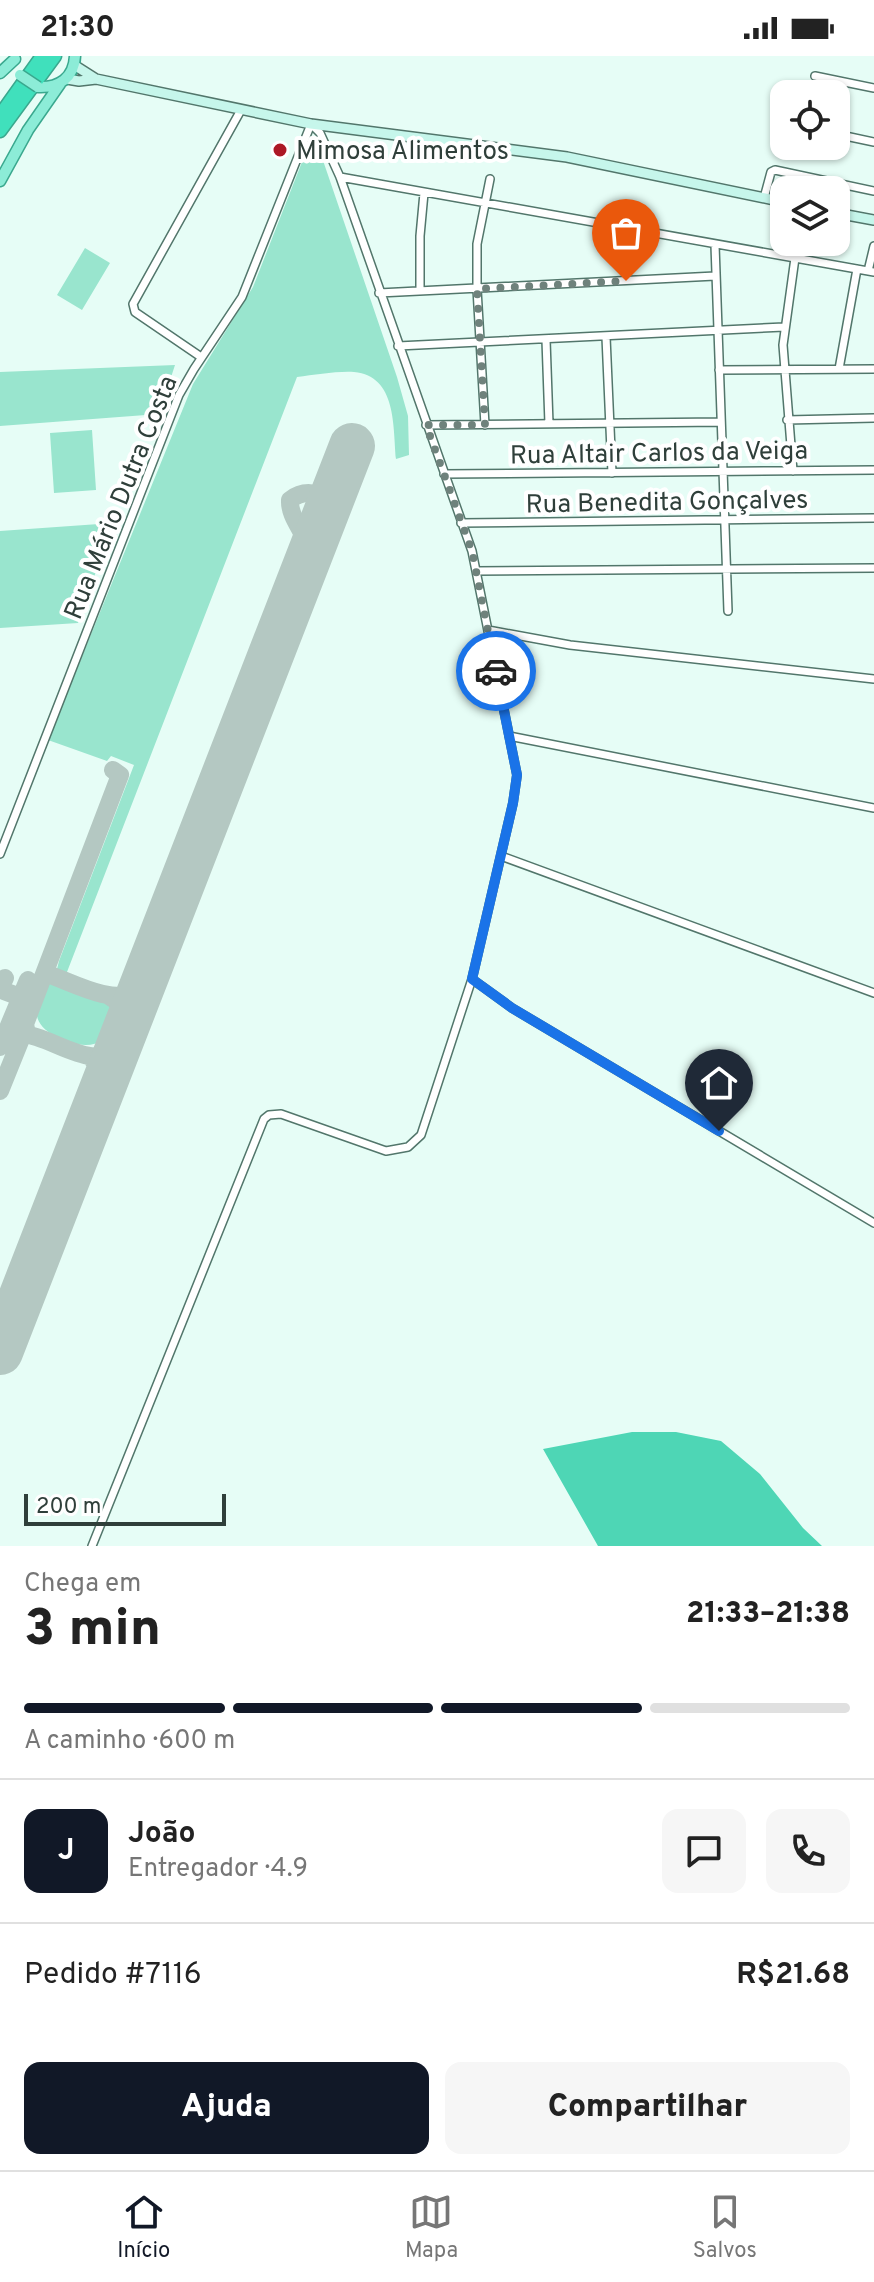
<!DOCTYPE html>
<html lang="pt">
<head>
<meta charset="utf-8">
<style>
  body { margin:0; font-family:Overpass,sans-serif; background:#f6f6f6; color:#222; height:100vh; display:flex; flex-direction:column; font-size:30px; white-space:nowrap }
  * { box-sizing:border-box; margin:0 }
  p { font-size:26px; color:#767676 }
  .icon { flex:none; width:44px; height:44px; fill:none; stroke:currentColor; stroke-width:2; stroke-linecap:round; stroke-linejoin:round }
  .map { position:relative; height:1490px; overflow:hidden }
  .details { display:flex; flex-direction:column; background:#fff; flex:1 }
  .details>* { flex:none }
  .fabs { position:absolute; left:770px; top:24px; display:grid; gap:16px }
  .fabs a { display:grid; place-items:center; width:80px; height:80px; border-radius:16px; background:#fff; box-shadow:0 2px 6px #0004; font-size:40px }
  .scale { position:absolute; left:24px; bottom:20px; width:202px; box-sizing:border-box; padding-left:8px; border:4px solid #2f3f3a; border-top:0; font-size:22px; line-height:28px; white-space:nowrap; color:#2f3f3a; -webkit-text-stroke:6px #fff; paint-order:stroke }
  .pin { position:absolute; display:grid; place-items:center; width:68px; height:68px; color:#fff; margin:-82px -34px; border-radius:50% 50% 50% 0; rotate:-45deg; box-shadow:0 0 8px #0007 }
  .pin .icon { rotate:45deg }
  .courier { position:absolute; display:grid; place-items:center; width:80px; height:80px; margin:-40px; border:6px solid #1a73e8; border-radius:50%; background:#fff; color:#222; box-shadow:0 2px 10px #0007 }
  .head em { font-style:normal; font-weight:800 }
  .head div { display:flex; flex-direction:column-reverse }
  .head { display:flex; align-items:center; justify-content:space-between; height:136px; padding:0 24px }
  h1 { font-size:52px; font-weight:800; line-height:60px }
  .bar { display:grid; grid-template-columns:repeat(4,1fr); gap:12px 8px; align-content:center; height:96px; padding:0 24px }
  .bar i { height:10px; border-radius:6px; background:#e0e0e0 }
  .bar .current { background:#111827 }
  .bar p { grid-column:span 4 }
  .line { display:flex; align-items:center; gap:20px; padding:0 24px; border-top:2px solid #e0e0e0 }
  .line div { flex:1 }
  .round { display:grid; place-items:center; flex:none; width:84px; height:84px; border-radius:16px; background:#f6f6f6 }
  .action { display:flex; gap:16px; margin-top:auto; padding:16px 24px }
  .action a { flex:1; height:92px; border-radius:16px; background:#111827; color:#fff; font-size:32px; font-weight:800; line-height:92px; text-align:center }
  .action a+a { background:#f6f6f6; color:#222 }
  .status { display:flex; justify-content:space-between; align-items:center; height:56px; padding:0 40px; background:#fff; direction:ltr }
  .status svg { height:22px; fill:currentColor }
  .menu { display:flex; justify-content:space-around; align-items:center; height:112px; border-top:2px solid #e0e0e0; background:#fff; font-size:22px; color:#767676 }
  .menu a { display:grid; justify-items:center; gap:4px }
  .menu .current { color:#111827 }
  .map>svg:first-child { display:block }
</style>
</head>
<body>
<div class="status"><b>21:30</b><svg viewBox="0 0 49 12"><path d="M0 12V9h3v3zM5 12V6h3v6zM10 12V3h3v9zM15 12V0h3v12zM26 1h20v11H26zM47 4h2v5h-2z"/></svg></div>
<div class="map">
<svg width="874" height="1490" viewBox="0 0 874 1490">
  <rect width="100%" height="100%" fill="#e6fdf6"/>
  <!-- green -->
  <path fill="#99e5ce" d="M311,83L316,84L397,321L408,360L409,399L396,403C393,371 397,320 354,316C336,315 315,319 297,321L67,916L63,917L57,913L59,905L134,709L111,700L107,705L48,684L193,328L253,231Z
    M85,192L110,207L82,254L57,239Z
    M175,309L159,358L0,370V316Z
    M92,374L96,434L54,437L50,377Z
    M113,467L78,567L0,572V475Z
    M49,923L118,949C114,961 112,976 102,984C86,998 40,980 37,960C36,948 45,933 49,923Z"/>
  <!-- forest -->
  <path fill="#4ed6b5" d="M632,1376H676L721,1385L760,1418L803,1472L822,1490H598L543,1393Z"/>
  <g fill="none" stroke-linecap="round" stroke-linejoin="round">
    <!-- taxiway -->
    <path stroke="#b4c8c2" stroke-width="18" d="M309,501C310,479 289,465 290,444C304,433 316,437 331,443
      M45,917C74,927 108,948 139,937
      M5,922L2,928L4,935L31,945
      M109,940L121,948L129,964
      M17,990L15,984L20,974L27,978L25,968L120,719L113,714
      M0,991L28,924
      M90,1001L103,1014L104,1028
      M0,1035L23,978C53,980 97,1021 120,987"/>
    <!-- runway -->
    <path stroke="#b4c8c2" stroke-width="46" d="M0,1296L352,390"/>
    <defs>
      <path id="street" d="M815,20L874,32
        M836,78L874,86
        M340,121L874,216
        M764,142L771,116L775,114L874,135
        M715,189L728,555
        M868,215L874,190
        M420,235V180L424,137
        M379,237L715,220
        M606,281L612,417
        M546,284L549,368
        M398,290L784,271
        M201,301L135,256L133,248L241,54
        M839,313L857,213
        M719,314L874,313
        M787,364L874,362
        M426,369L721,366
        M485,369L477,233V188L490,123
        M793,415L783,289L795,202
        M444,418L874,414
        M461,467L874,462
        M476,515L874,512
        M488,574L570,589L874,623
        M509,680L874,752
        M0,798L179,339L194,313L242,241L311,68L320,77L340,121L472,495L517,719L513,747L472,923L512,952L874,1167
        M501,800L874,937
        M92,1490L264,1063L269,1059L281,1058L386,1095L408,1091L421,1079L472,923"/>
      <path id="secondary" d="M74,9L96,23
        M67,23L79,25L96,23L311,68L567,101L784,146
        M836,157L874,164"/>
      <path id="primary" d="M0,17L15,3
        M38,31C59,32 74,22 75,0
        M0,125L28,74L60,28"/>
      <path id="highway" d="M0,59L42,0
        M0,75L55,0"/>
    </defs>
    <!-- street casing -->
    <use href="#street" stroke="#52766b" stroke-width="10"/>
    <!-- secondary casing -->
    <use href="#secondary" stroke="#52766b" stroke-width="12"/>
    <!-- primary casing -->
    <use href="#primary" stroke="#3aa88e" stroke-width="13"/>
    <!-- highway casing -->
    <use href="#highway" stroke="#3aa88e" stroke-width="15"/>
    <!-- street -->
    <use href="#street" stroke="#fff" stroke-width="7"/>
    <!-- secondary -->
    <use href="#secondary" stroke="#c6f6eb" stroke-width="9"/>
    <!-- primary -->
    <use href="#primary" stroke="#8cecd7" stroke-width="10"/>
    <!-- highway -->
    <use href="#highway" stroke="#40e0bc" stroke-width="12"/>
    <defs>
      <path id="primary-bridge" d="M20,19L38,31"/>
    </defs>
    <!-- primary-bridge casing -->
    <use href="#primary-bridge" stroke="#3aa88e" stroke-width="13" stroke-linecap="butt"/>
    <!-- primary-bridge -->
    <use href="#primary-bridge" stroke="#8cecd7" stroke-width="10"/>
  </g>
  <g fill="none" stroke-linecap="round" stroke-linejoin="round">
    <!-- done -->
    <path stroke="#6f827c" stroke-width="8" stroke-dasharray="0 14.4" d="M496,615L472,495L426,369H485L477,233L626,225"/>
    <!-- route -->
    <path stroke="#1a73e8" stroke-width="10" d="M496,615L517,719L513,747L472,923L512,952L719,1075"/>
  </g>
  <!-- markers -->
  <circle fill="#ad1926" stroke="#fff" stroke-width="3" cx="280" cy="94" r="8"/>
  <g text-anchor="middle" stroke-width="8" stroke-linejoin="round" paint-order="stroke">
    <!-- poi labels -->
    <g font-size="26" fill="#2f3f3a" stroke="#fff" text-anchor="start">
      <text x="296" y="103">Mimosa Alimentos</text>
    </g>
    <!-- street labels -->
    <g font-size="26" fill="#2f3f3a" stroke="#fff">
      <text transform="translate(659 396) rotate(-1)" y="9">Rua Altair Carlos da Veiga</text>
      <text transform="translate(120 441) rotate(-68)" y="9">Rua Mário Dutra Costa</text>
      <text transform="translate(667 445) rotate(-1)" y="9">Rua Benedita Gonçalves</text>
    </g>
  </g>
</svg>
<div class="fabs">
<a><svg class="icon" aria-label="locate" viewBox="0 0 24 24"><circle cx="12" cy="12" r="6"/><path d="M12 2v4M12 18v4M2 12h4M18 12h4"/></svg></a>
<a><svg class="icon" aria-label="layers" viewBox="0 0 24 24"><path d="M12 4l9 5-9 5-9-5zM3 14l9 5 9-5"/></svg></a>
</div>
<div class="scale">200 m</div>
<div class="pin" style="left:626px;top:225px;background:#ea580c"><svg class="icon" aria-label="bag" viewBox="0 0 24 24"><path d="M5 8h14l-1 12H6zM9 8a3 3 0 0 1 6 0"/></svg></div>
<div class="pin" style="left:719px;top:1075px;background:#1f2937"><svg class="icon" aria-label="home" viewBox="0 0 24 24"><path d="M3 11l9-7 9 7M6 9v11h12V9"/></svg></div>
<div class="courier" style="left:496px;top:615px"><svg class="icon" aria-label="car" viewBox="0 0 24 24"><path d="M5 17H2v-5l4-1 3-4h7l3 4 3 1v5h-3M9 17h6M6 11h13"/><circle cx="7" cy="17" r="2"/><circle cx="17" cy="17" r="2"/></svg></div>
</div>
<section class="details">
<div class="head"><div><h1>3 min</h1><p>Chega em</p></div><em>21:33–21:38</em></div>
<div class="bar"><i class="current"></i><i class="current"></i><i class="current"></i><i></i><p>A caminho · 600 m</p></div>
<div class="line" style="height:144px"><b class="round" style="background:#111827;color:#fff">J</b><div><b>João</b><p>Entregador · 4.9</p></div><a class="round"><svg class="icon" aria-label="chat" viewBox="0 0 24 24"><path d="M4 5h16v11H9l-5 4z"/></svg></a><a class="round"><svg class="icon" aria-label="phone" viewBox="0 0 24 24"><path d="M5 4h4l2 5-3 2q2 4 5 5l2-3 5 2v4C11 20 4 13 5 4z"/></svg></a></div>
<div class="line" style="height:104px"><div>Pedido #7116</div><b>R$21.68</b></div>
<div class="action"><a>Ajuda</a><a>Compartilhar</a></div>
</section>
<nav class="menu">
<a class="current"><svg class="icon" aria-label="home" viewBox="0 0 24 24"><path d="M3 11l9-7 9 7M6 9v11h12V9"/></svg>Início</a>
<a><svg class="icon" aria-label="map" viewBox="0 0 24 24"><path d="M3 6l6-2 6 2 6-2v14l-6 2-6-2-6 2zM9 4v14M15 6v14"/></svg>Mapa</a>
<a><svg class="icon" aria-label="saved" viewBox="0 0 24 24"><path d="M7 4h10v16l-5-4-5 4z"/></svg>Salvos</a>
</nav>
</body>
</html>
